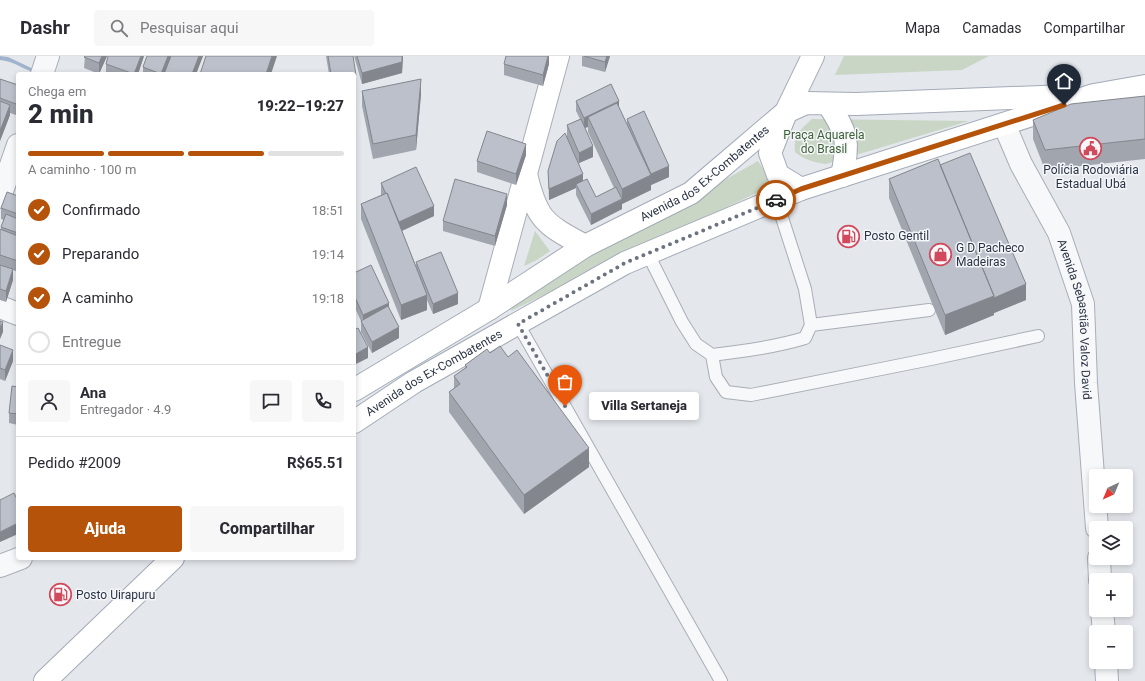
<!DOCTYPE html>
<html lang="pt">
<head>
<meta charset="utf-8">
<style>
  body { margin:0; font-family:Roboto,sans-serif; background:#f7f7f7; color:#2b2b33; height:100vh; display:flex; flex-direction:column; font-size:15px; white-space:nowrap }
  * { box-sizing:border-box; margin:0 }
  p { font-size:13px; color:#7c7c81 }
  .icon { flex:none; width:22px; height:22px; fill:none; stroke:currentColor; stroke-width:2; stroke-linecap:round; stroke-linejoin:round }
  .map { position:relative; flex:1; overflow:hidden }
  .side { position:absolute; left:16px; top:16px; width:340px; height:488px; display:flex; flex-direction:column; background:#fff; border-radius:4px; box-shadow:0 2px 6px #0003 }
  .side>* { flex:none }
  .needle { width:26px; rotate:224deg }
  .buttons { position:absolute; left:1089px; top:413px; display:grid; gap:8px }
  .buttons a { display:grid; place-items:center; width:44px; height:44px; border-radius:4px; background:#fff; box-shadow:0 2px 6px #0003; font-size:20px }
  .pin { position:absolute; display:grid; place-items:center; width:34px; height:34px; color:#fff; margin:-41px -17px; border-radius:50% 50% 50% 0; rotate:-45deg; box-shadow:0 0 4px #0007 }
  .pin .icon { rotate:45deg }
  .courier { position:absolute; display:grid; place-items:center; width:40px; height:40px; margin:-20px; border:3px solid #b45309; border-radius:50%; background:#fff; color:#222; box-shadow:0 1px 5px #0007 }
  .bubble { position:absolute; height:28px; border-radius:4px; background:#fff; box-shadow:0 2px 6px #0003; font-size:13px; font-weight:800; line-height:28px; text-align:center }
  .overview em { font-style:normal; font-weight:800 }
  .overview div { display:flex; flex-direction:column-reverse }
  .overview { display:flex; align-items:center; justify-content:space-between; height:68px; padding:0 12px }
  h1 { font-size:26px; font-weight:800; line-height:30px }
  .bar { display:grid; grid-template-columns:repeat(4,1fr); gap:6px 4px; align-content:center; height:48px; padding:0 12px }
  .bar i { height:5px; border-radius:3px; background:#e1e1e2 }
  .bar .selected { background:#b45309 }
  .bar p { grid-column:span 4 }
  .line { display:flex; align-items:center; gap:10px; padding:0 12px; border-top:1px solid #e1e1e2 }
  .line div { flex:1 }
  .round { display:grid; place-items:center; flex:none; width:42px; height:42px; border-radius:4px; background:#f7f7f7 }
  ol { padding:0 12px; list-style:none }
  li { display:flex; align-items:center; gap:12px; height:44px }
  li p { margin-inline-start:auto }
  li .icon { padding:4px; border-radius:50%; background:#b45309; color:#fff; stroke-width:4 }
  li:last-child { color:#7c7c81 }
  li i { width:22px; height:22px; border:2px solid #e1e1e2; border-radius:50% }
  .cta { display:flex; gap:8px; margin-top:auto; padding:8px 12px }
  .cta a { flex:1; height:46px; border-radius:4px; background:#b45309; color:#fff; font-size:16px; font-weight:800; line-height:46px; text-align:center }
  .cta a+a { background:#f7f7f7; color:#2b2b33 }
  header { display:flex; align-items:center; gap:24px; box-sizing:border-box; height:56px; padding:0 20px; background:#fff; border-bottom:1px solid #e1e1e2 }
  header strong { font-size:19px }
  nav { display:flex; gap:22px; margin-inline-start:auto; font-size:14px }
  .search { width:280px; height:36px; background:#f7f7f7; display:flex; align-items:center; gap:10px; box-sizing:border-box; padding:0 14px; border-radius:4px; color:#7c7c81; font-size:15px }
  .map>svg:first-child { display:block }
</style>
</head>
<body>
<header>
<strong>Dashr</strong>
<div class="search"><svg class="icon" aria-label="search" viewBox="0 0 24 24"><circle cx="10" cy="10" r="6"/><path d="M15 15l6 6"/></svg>Pesquisar aqui</div>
<nav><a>Mapa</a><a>Camadas</a><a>Compartilhar</a></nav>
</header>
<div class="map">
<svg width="1145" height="625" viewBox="0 0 1145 625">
  <rect width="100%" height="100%" fill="#e4e7ec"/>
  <!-- green -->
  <path fill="#c9d6c5" d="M844,0H989L962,14L835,19Z
    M812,63L969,65L826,108C813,106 805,104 795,96C793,79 800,74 812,63Z
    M758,105L773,129L511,255L515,243Z
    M535,175L550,195L537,204L524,210Z"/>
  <!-- water -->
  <path fill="#9fb4cc" d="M0,0L8,1L44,18C28,18 16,5 0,4Z"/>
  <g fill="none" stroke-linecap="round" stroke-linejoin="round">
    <defs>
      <path id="service" d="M648,198L682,266L696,288L712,299C744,295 775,291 805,282L811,269L805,233L776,143
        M518,268L721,625
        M811,269L929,254
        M712,299L716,321L726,336L751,339L931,303L1038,280"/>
      <g id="minor">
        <path d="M42,18L48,0"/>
        <path id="s1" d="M1004,68L1021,108L1059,177L1083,248L1086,327L1097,472"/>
        <path d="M0,141L18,89"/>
        <path d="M0,251L18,258"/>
        <path d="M1099,502L1100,524"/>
        <path d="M0,510L21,502"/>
        <path d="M1102,554L1104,576"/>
        <path d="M1106,606L1107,625"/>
      </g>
      <path id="secondary" d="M786,56L813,0
        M526,118C537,165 545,168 585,190
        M489,253L558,0"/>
      <g id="primary">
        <path d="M828,48C848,78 849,85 842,120"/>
        <path d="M785,59L770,97L778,119L801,133"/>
        <path id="s2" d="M354,334L489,253L585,190L691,137L786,56L806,47L856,48L1067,40"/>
        <path id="s3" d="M354,366L414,326L625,207L801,133L1094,39L1145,30"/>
        <path d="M45,625L173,502"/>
      </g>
    </defs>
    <!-- service casing -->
    <use href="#service" stroke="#a9aeb7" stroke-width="14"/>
    <!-- minor casing -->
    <use href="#minor" stroke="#a9aeb7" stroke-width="24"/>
    <!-- secondary casing -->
    <use href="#secondary" stroke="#a9aeb7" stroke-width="24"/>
    <!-- primary casing -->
    <use href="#primary" stroke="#a3abb8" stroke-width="24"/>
    <!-- service -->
    <use href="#service" stroke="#f7f8fa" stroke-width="12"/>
    <!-- minor -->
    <use href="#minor" stroke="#f7f8fa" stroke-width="22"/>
    <!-- secondary -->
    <use href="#secondary" stroke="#fff" stroke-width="22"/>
    <!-- primary -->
    <use href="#primary" stroke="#fff" stroke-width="22"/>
  </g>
  <!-- wall -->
  <path fill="#a1a5ae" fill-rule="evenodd" d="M85,0H107L99,18L84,12Z
    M108,0H144L138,18H106V8Z
    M147,0H203L196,18H143V11Z
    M326,0H353L356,19V30H354V18H329Z
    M354,0H403L402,17L362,28Z
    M549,0V8L543,30L504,19V8Z
    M582,0H610L605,16L582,10Z
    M0,23L18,29V55L16,59L10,57V59L0,85Z
    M362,35L421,38L416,94L373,103L362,50Z
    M1145,40V103L1045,114L1033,83V64Z
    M576,45L619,53L627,68V63L669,121L651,129V128V134L622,148V153L591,169L576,139V132L549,144L548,115L567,80V69L580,63L576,55ZM588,71V76L614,132L596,141L583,125L579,107L593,101L585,72Z
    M526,99L516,129L477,116V105Z
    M940,109L1026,244L994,257V259L945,279L889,142V123Z
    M381,127L434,160L402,175L416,210V206L458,248L433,258L427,244V254L401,264L361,163V148L381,139Z
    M18,140V216L13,214V224L6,246L0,244V173L1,174V171L4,164L1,163V152Z
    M507,149L495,190L443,175V165Z
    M354,217L389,251L399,282L372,297L361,276V265L354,250Z
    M0,289L13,305L5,325L0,323Z
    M490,297L589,411L524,458L449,356V336L454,332V320L465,312V309Z
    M18,331V369L9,367V357Z"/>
  <!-- shaded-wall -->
  <path fill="#83868d" d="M102,0H107L99,18V7Z
    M141,0H144L138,18H134Z
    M168,0H172L165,18H161Z
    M199,0H203L196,18H192Z
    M272,0H277L271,18H266Z
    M403,0L402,17L362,28V17Z
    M548,0H549V8L543,30V19Z
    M607,0H610L605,16V6Z
    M421,23V38L416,94V79Z
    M18,44V55L16,59V48Z
    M619,45V56L588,61V71L584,72V62Z
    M10,49V59L0,85V75Z
    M526,88V99L516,129V118Z
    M593,90V101L579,107V97Z
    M669,110V121L651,129V118Z
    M583,118V128H576V132L549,144V133Z
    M651,119V134L622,148V153L591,169V158L622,143V133Z
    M507,138V149L495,190V180Z
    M434,150V160L399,176V166Z
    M13,213V224L6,246V235Z
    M1026,228V244L994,257V259L945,279V259L994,240Z
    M458,237V248L433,258V248Z
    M427,239V254L401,264V249Z
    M389,247V258L363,270V259Z
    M3,266V276L0,283V272Z
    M399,271V282L372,297V286Z
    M368,291V302L354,309V299Z
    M13,294V305L5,325V314Z
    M589,392V411L524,458V439Z
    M18,467V478L0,486V476Z"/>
  <!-- building -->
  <path fill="#bbc0ca" stroke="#83868d" d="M85,0H102L99,7L84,1Z
    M108,0H141L134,18L106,8Z
    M147,0H168L161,18L143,11Z
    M171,0H199L192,18H164Z
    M206,0H272L266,18H200Z
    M328,0H353L356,19L354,20V18H331Z
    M357,0H402V6L362,17Z
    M506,0H548L543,19L504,8Z
    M584,0H607L605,6Z
    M0,23L18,29V44L16,48L0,42Z
    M421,23L416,79L373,88L362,35Z
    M611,28L619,45L584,62L576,45Z
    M1145,40V83L1045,94L1033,64L1071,48Z
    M0,45L10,49L0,75Z
    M617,47L651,119L622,133L588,61Z
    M644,55L669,110L651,118L627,63Z
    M581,63L593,90L579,97L567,69Z
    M487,75L526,88L516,118L477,105Z
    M565,77L583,118L549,133L548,115L557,85Z
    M970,97L1026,228L994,242V240L940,109Z
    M938,103L994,240L945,259L889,123Z
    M416,111L434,150L399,166L387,137L386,138L381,127Z
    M455,123L507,138L495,180L443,165Z
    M587,123L596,141L616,131L622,143L591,158L576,128Z
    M7,136L18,140V158L1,152Z
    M387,137L427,239L401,249L361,148Z
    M6,158L18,163V177L1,171Z
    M0,173L18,180V205L0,199Z
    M441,196L458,237L433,248L416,206Z
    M0,209L13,213L6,235L0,233Z
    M371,209L389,247L363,259L354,239V217Z
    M388,250L399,271L372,286L361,265Z
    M0,265L3,266L0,272Z
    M358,272L368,291L354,299V274Z
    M0,289L13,294L5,314L0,312Z
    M500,290L508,301L517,294L589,392L524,439L449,336L460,328L454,320L467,311L465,309L487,293L490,297Z
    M12,330L18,331V358L9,357Z
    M14,437L18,445V467L0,476V444Z"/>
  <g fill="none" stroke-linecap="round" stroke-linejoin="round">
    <!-- done -->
    <path stroke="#6c737f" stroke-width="4" stroke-dasharray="0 7.2" d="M565,350L518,268L625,207L776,144"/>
    <!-- route -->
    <path stroke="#b45309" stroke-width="5" d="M776,144L801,133L1064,49"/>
  </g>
  <!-- icons -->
  <defs>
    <symbol id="civic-ring" viewBox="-11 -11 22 22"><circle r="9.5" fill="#f4f6f9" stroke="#d1495b" stroke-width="1.5"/><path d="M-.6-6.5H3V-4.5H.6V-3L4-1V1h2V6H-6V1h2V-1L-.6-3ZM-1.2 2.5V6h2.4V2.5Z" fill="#d1495b"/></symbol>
    <symbol id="fuel-ring" viewBox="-11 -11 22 22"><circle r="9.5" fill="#f4f6f9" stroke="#d1495b" stroke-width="1.5"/><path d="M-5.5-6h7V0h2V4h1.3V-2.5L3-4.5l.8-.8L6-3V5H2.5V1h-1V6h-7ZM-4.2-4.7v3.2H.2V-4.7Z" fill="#d1495b"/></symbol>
    <symbol id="shop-ring" viewBox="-11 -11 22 22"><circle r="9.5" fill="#f4f6f9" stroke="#d1495b" stroke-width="1.5"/><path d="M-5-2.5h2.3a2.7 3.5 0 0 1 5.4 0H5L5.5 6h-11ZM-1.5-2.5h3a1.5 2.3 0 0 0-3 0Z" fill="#d1495b"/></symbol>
  </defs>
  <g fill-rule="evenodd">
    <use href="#civic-ring" x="1078" y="80" width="25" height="25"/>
    <use href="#fuel-ring" x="836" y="168" width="25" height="25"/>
    <use href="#shop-ring" x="928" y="186" width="25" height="25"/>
    <use href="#fuel-ring" x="48" y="526" width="25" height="25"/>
  </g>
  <g text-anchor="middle" stroke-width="3" stroke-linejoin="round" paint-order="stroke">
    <!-- park labels -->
    <g font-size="12" fill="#3f6138" stroke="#f4f6f9">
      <text x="824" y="83">Praça Aquarela<tspan x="824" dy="14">do Brasil</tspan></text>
    </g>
    <!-- poi labels -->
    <g font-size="12" fill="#2b3445" stroke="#f4f6f9" text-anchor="start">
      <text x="1091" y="118" text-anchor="middle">Polícia Rodoviária<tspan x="1091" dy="14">Estadual Ubá</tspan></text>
      <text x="864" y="184">Posto Gentil</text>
      <text x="956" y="196">G D Pacheco<tspan x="956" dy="14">Madeiras</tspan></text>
      <text x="76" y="543">Posto Uirapuru</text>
    </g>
    <!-- street labels -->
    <g font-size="12" fill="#2b3445" stroke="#f4f6f9">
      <text dy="4" stroke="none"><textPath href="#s2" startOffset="413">Avenida dos Ex-Combatentes</textPath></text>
      <text dy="4" stroke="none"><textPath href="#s1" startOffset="211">Avenida Sebastião Valoz David</textPath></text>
      <text dy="4" stroke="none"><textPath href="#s3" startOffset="94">Avenida dos Ex-Combatentes</textPath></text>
    </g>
  </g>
</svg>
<div class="buttons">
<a><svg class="needle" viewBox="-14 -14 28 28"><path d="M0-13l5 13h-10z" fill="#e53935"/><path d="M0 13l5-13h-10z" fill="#7c7c81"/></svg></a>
<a><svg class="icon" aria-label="layers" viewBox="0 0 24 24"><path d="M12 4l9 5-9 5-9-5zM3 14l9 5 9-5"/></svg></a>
<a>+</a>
<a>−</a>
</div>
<div class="pin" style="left:565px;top:350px;background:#ea580c"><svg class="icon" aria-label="bag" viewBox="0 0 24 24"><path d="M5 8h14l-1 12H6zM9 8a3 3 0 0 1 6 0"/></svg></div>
<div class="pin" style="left:1064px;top:49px;background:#1f2937"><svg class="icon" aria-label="home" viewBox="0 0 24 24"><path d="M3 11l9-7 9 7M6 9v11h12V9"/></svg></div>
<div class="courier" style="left:776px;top:144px"><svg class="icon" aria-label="car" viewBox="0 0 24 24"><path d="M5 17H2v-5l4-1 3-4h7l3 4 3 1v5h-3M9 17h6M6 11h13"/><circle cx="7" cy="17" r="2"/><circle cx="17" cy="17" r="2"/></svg></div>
<div class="bubble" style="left:589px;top:336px;width:110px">Villa Sertaneja</div>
<section class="side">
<div class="overview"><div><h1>2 min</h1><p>Chega em</p></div><em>19:22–19:27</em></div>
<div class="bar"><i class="selected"></i><i class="selected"></i><i class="selected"></i><i></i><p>A caminho · 100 m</p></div>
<ol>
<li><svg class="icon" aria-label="check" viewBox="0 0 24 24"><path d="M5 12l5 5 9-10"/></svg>Confirmado<p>18:51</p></li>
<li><svg class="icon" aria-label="check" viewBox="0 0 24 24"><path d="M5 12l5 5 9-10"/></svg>Preparando<p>19:14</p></li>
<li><svg class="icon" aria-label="check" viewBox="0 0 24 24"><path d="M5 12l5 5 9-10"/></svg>A caminho<p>19:18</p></li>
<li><i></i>Entregue</li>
</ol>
<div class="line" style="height:72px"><a class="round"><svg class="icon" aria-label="person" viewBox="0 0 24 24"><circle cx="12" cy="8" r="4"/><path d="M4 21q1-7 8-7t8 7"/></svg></a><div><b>Ana</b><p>Entregador · 4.9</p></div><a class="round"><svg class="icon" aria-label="chat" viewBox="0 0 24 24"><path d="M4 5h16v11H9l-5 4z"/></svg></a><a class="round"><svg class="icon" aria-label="phone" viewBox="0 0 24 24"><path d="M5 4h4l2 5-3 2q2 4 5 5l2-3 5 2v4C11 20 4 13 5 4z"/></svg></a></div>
<div class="line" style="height:52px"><div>Pedido #2009</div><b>R$65.51</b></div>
<div class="cta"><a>Ajuda</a><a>Compartilhar</a></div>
</section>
</div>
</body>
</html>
